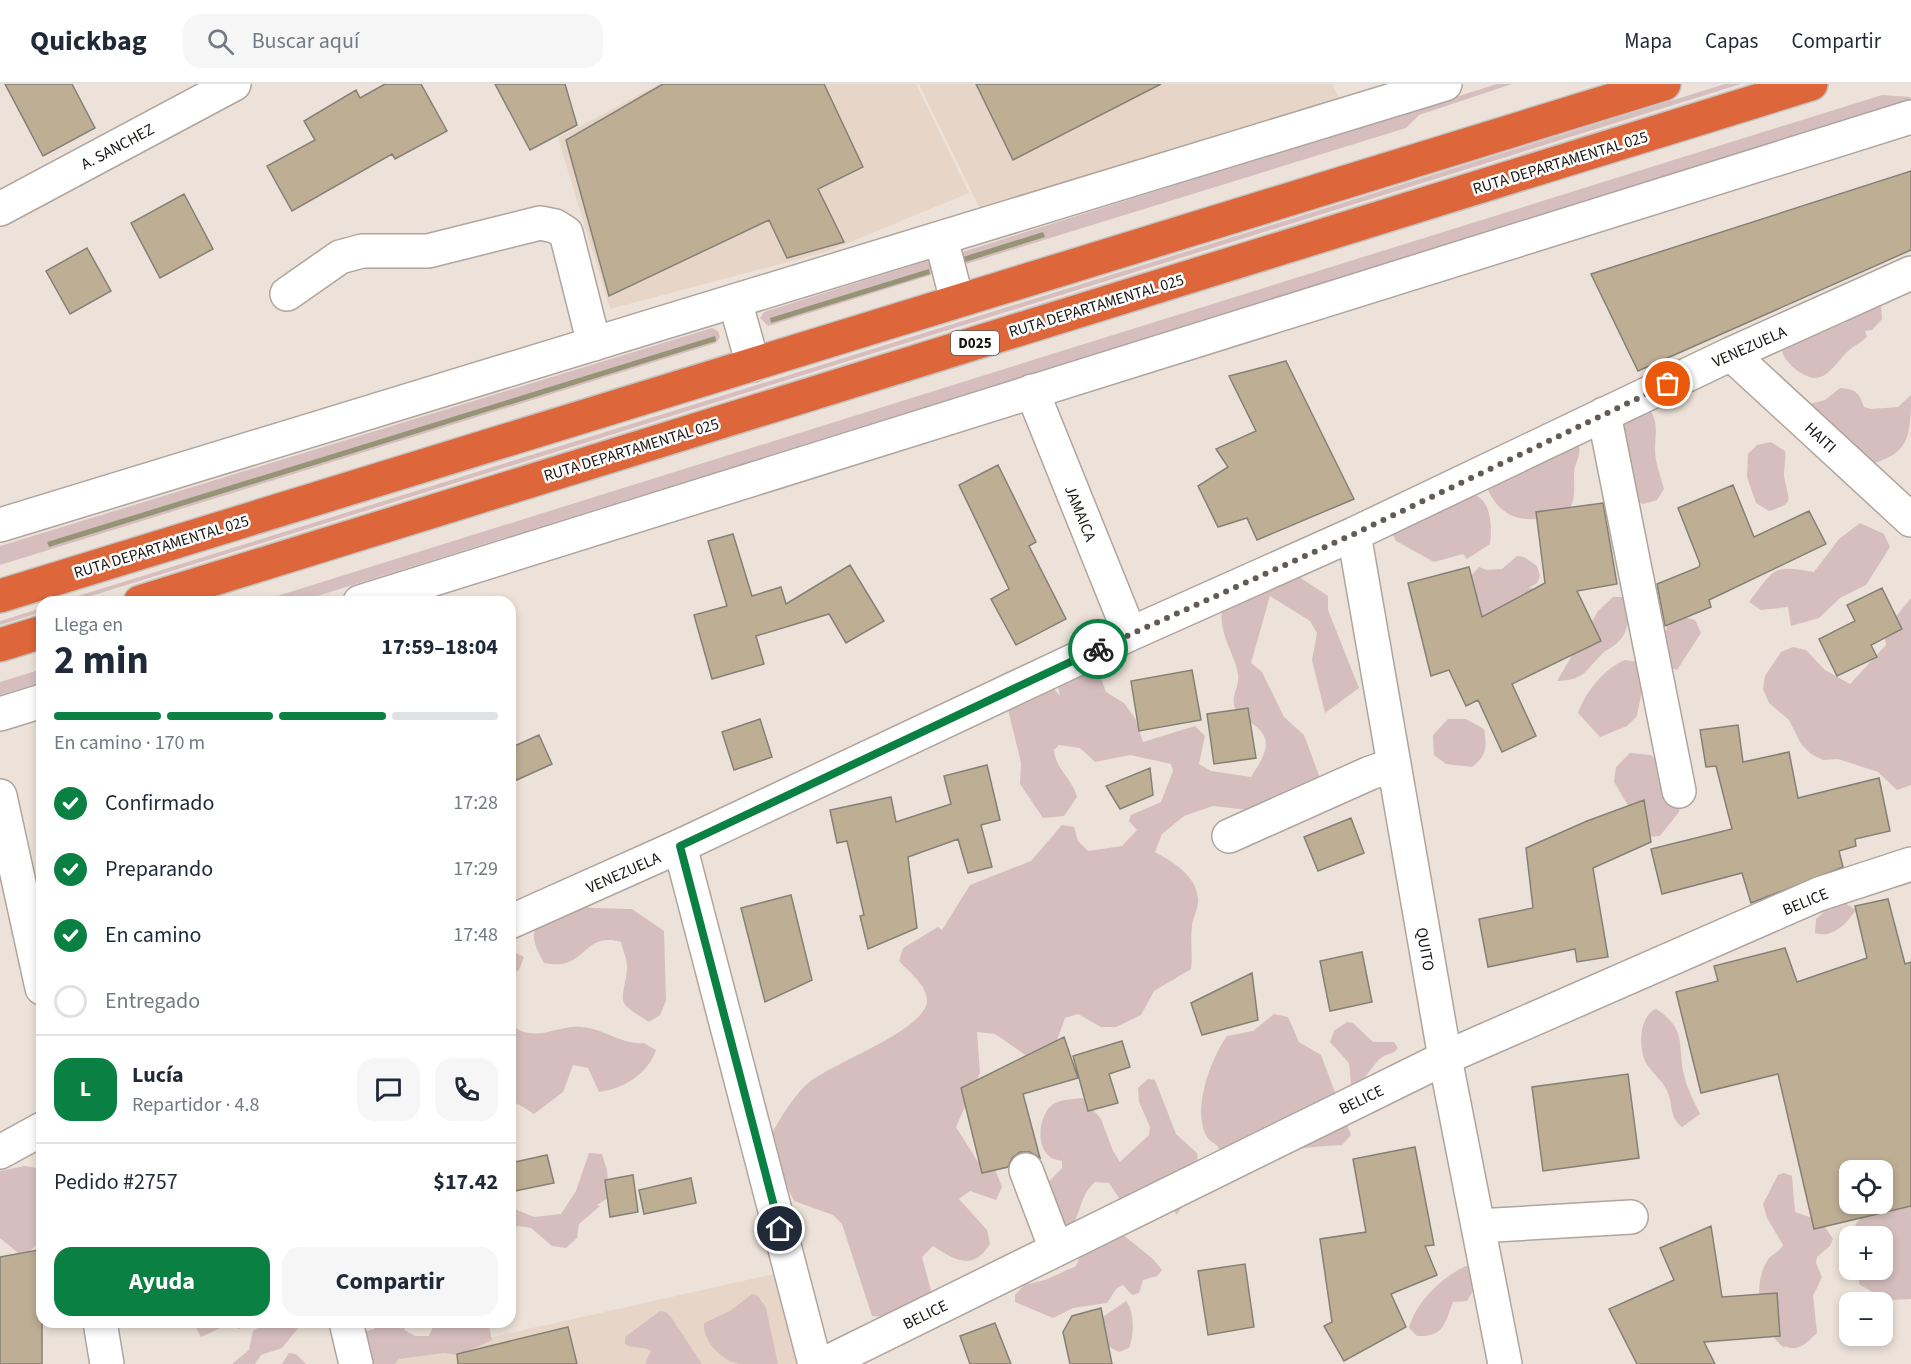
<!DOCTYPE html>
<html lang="es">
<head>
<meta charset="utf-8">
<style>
  body { margin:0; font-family:"Source Sans 3",sans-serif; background:#f6f6f7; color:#1f2937; height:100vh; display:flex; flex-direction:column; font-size:22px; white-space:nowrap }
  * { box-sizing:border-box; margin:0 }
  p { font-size:20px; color:#747a83 }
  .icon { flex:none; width:33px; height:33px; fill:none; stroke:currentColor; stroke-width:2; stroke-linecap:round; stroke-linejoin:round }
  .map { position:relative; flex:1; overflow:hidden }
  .details { position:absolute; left:36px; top:512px; width:480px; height:732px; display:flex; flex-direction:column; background:#fff; border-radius:18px; box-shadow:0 3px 9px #0003 }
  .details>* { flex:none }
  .controls { position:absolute; left:1839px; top:1076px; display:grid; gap:12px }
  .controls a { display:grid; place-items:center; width:54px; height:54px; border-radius:12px; background:#fff; box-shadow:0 3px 9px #0003; font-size:30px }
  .pin { position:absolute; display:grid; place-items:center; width:51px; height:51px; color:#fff; margin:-26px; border:3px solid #fff; border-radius:50%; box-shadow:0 2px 6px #0007 }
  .courier { position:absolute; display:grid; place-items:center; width:60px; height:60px; margin:-30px; border:4px solid #0b8043; border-radius:50%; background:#fff; color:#222; box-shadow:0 2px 8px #0007 }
  .head em { font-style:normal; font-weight:700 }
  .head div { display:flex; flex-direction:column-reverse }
  .head { display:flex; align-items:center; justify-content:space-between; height:102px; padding:0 18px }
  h1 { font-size:39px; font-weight:700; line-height:45px }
  .bar { display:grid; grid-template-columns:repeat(4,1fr); gap:9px 6px; align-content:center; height:72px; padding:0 18px }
  .bar i { height:8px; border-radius:4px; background:#e0e1e3 }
  .bar .selected { background:#0b8043 }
  .bar p { grid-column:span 4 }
  .line { display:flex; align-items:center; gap:15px; padding:0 18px; border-top:2px solid #e0e1e3 }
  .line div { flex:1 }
  .round { display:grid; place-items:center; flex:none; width:63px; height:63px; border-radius:18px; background:#f6f6f7 }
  ol { padding:0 18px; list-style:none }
  li { display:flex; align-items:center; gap:18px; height:66px }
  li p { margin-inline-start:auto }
  li .icon { padding:6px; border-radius:50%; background:#0b8043; color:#fff; stroke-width:4 }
  li:last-child { color:#747a83 }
  li i { width:33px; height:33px; border:3px solid #e0e1e3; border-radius:50% }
  .button { display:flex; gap:12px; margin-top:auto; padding:12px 18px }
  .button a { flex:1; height:69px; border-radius:18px; background:#0b8043; color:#fff; font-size:24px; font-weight:700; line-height:69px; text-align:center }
  .button a+a { background:#f6f6f7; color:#1f2937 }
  header { display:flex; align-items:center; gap:36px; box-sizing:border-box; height:84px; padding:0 30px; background:#fff; border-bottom:2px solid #e0e1e3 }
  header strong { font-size:28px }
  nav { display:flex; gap:33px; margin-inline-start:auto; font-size:21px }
  .search { width:420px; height:54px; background:#f6f6f7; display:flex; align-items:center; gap:15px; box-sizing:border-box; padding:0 21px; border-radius:18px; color:#747a83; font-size:22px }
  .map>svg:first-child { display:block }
</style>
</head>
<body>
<header>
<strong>Quickbag</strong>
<div class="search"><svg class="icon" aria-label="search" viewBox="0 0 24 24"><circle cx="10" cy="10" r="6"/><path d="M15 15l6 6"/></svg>Buscar aquí</div>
<nav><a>Mapa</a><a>Capas</a><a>Compartir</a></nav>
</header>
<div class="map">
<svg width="1911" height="1280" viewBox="0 0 1911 1280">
  <rect width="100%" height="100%" fill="#ece2d9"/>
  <!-- built -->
  <path fill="#e7d6c8" d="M659,0H916L969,109L826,168L610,225L558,54Z
    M919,0H1332L1340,15L981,127Z
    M774,1190L798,1280H390L389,1276Z"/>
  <!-- green -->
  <path fill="#d6bebe" d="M1497,0H1512L1419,31L1406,44L966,180L959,169Z
    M1725,0H1741L75,517H62Z
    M1882,11L1910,13L1911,16L301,517L258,518Z
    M926,177L930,178L934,185L931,191L768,242L760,234L764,228Z
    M1869,215L1881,221L1882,235L1872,246L1865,247L1867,253C1861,259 1853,262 1847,268C1829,287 1821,306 1794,284C1785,276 1783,272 1780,260L1822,242L1843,240L1850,235L1851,229Z
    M712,244L718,247L720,253L716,259L0,481V462Z
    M1840,304C1856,305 1859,309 1864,323L1871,325L1898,323L1911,311C1911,366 1905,371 1852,386L1805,321L1825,316Z
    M1645,320C1660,336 1655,346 1655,366C1655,378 1661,393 1664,405L1657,416L1643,420L1612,402L1599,339Z
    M1573,358L1579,362C1581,372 1575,379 1574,388C1574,398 1576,418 1569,425C1566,429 1558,430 1552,432C1522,441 1497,432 1486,401Z
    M1771,358L1785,367C1787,377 1782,387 1785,397C1790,419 1793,419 1769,427L1756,419L1747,393L1748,370L1757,361Z
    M1448,409C1456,409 1470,408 1477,412C1492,420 1492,445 1490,460L1467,475L1463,470L1434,478L1396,457L1390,445Z
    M1860,439L1884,450L1890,463L1866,501L1840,514L1819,534L1791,542L1788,523L1761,526L1749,518C1775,485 1771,480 1814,488L1839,455Z
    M1517,472L1524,473L1537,482L1540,492L1537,499L1529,504H1533L1529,511L1484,548L1469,494L1479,483L1487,486L1502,485Z
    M1293,489L1328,512V526L1359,604L1325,629L1312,576L1317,549L1310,537L1270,512L1251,579L1262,588L1284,633L1304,651L1324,705L1284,730L1213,722L1184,732L1162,750L1155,768C1173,778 1197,792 1198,815C1199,824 1193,833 1192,842C1190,856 1193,871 1191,885L1154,907L1141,931L1116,943H1101L1078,930L1065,934L1051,973L1040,981L995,950L977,948L980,989L956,1043L978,1078H992L1002,1103L996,1116L970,1107L959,1115L987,1146L990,1160C973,1187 956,1177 933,1162L922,1173L933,1214L914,1234L872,1232L842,1140L833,1131L794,1117L776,1080L770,1052C781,1034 791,1015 807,1000C829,980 923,948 927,918C928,902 909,888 899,877L903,864L938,843L942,846L970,801L1031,777L1062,741L1074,743L1078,757L1088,767L1122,762L1137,746L1129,737L1131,731L1161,718L1173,687L1171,680L1130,671L1095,678L1080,664L1059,661L1054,666C1056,686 1072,694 1077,713L1064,732L1043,734L1020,700L1021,679L1004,609L1044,593L1060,612L1054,580L1094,575L1106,608L1124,619L1135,634L1143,658L1195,642L1205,652L1199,680L1211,687L1251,693C1264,672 1277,655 1250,638C1245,635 1239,632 1236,626C1229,613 1240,604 1238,590C1234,568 1219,551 1222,527L1244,509Z
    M1613,513H1628C1629,528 1630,548 1618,558C1614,563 1607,565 1603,569C1585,587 1585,596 1557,597L1598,527Z
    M1911,514V701L1897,706L1878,688L1838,675L1823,676L1811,670L1801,660L1789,636L1769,619L1763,605L1765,592L1781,568L1793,563L1806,566L1825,586L1850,600L1886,561L1884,547Z
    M42,524V528L0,541V537Z
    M1680,532L1695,536L1701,549L1677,586L1654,578L1668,540Z
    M1625,576L1638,578L1645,591L1637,632L1627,642L1600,653L1578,629C1586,607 1604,585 1625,576Z
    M42,585V598L0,611V598Z
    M1448,635H1466L1484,645C1487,664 1487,671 1472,683L1446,680L1434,671L1433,651Z
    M1630,669L1651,671L1655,675L1659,689L1680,721L1679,728L1660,752L1647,753L1614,698L1616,683Z
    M565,818L592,824L632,825L664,847L666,917L660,931L649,938C615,916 622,922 627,886C628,877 623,867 621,858C581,847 588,888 544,879C523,842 537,843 565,818Z
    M1845,819L1856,826C1847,839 1833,855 1815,849L1816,835L1831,821Z
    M512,867L524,873L519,886L510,891Z
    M1656,925C1688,946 1677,960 1684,991C1687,1005 1694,1017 1700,1030L1682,1043C1668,1032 1674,1019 1666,1005C1662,996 1652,989 1646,979C1638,964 1639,932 1656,925Z
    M1274,930L1288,933L1299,958L1321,971L1351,1051L1342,1061C1289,1064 1281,1066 1238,1096L1225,1089C1223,1081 1222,1068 1217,1062C1215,1059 1209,1057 1207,1053C1191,1027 1211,974 1227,952L1253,947Z
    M1347,938L1353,939L1373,958H1394L1398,964C1393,971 1387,969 1381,974C1374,979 1367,993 1357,1001L1351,1000L1349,979L1330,958L1334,947Z
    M510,940C535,961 557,940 582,943C605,945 622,961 644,959L656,966C648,990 623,1005 599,1008L588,984L573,981L563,1008L534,1030L510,1015Z
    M1148,995L1155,996L1176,1050L1197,1069C1200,1103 1197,1104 1176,1131L1174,1125L1121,1117L1109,1099L1095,1098C1081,1110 1081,1127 1072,1143L1058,1147L1038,1109L1062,1084V1077C1058,1076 1052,1075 1049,1072C1035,1061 1039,1027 1055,1019C1063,1015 1075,1015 1083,1014L1101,1035L1113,1067L1120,1078L1149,1051L1150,1043L1139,1018L1138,1004Z
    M589,1069L602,1070L607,1086L609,1113L597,1121L600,1122L579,1140L577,1154L566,1164L552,1162L531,1144L510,1141V1123L534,1133L561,1130L576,1107Z
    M25,1082L42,1085V1156L23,1173L0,1154V1087Z
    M1784,1089L1792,1092L1795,1128L1821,1137L1833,1155L1830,1162L1817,1173L1816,1179L1822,1193L1813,1212L1817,1249C1807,1258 1799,1269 1785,1262L1784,1264C1761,1245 1751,1204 1767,1177C1771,1170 1779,1169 1783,1161L1767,1134L1763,1120L1778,1091Z
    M1911,1114V1215L1887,1216L1860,1201L1855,1185H1882V1152H1850L1849,1164C1847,1144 1863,1133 1875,1119Z
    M1122,1150L1153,1175L1162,1186L1157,1192L1143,1196L1139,1209L1132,1211L1123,1201L1117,1204L1107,1219L1073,1224L1053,1234L1015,1218V1211L1024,1201L1045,1196L1076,1182L1083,1164Z
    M1466,1182H1473L1479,1197L1467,1217L1453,1218C1444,1241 1444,1253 1417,1252L1409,1244C1415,1219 1443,1192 1466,1182Z
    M752,1210L758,1212L766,1224L778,1280C765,1280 751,1280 739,1280C722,1277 702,1256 704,1239L730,1227Z
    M1126,1217C1135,1228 1134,1252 1129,1264L1119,1268L1098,1257L1094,1239Z
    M660,1227L666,1228L671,1233L702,1280H645L651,1267C642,1261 634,1266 625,1260V1253Z
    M193,1238H246L252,1239L239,1245L227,1241L201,1253Z
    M267,1238H298L299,1243L282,1264L261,1271L255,1280H232L249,1266L253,1247Z
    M377,1238H409L404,1246L415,1252H429L435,1238H488L492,1256L460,1271L443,1269L399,1275L395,1280H356L361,1249L374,1245Z
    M289,1269L296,1270L306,1280H282Z"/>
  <!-- water -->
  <path fill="#969477" d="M1043,148L1045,153L965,178L963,173Z
    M929,185L930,190L771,239L770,234Z
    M715,252L716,257L49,463L47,458Z"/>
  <!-- building -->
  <path fill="#bdae94" stroke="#858076" stroke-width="1.5" fill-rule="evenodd" d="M5,0H72L95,44L43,72Z
    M385,0H421L447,47L395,75L392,70L292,127L267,82L315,56L304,37L356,6L360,14Z
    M495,0H565L577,41L530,66Z
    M663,0H824L863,83L818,105L844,158L787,174L769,136L609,212L566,56Z
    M976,0H1161L1013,76Z
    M1911,87V166L1638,287L1591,190Z
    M184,110L213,165L160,194L131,139Z
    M87,164L111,207L70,230L46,187Z
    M1286,277L1354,415L1257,456L1247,434L1218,443L1198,402L1228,383L1216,365L1256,347L1229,292Z
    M998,381L1036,458L1029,462L1066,535L1016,561L991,515L1009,505L959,401Z
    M1733,401L1754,453L1809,427L1826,460L1709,516L1711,523L1665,542L1657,500L1699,483L1700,480L1678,424Z
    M1603,419L1617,500L1577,507L1601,557L1512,600L1536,652L1502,668L1478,616L1466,622L1449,586L1431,592L1408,499L1469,483L1482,533L1545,499L1536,428Z
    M733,450L752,512L781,503L786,520L850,481L884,537L846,559L829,530L756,552L764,580L712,595L694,531L727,522L708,457Z
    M1882,504L1902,545L1871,561L1877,573L1837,592L1819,555L1855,537L1847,521Z
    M1192,586L1201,636L1139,647L1131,597Z
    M1248,624L1256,674L1214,680L1207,630Z
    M760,635L772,673L734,686L722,648Z
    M1738,641L1743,678L1789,668L1798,714L1879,694L1890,747L1855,755L1856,762L1839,767L1843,783L1751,819L1742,789L1662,810L1651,765L1732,745L1716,682L1706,683L1700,646Z
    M539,651L552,680L510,699V664Z
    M987,681L1000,736L981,741L992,783L968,789L958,755L908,773L917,844L868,865L860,832L864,831L847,757L837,759L830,726L891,713L896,738L951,720L944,692Z
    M1150,684L1153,711L1120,725L1106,702Z
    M1644,716L1651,758L1593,784L1608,873L1577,878L1575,865L1488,883L1479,835L1533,824L1526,764L1587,737Z
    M1351,734L1364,769L1318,787L1304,753Z
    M791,811L812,896L765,918L741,824Z
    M1888,815L1905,880L1911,878V1122L1814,1145L1778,990L1701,1009L1676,908L1718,897L1714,882L1785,864L1797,898L1867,874L1855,822ZM1850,1086H1882V1119H1850Z
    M1362,868L1372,918L1330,927L1320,877Z
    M1252,889L1258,936L1202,951L1191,919Z
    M1064,953L1078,994L1023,1010L1040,1074L1030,1068H1020L1012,1074L1008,1083L982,1089L961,1004Z
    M1122,957L1130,983L1109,990L1118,1019L1088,1027L1073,972Z
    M1628,990L1639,1074L1543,1087L1532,1003Z
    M1415,1063L1434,1161L1425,1162L1437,1191L1391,1210L1406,1243L1344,1277L1324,1242L1332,1238L1320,1155L1366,1148L1353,1075Z
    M547,1071L554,1099L510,1108V1079Z
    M633,1091L638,1128L610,1133L605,1096Z
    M691,1094L696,1119L644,1130L639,1106Z
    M1711,1142L1722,1213L1777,1209L1780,1252L1704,1258L1715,1280H1637L1609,1225L1674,1196L1660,1164Z
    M38,1166L42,1189V1280H0V1173Z
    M1245,1180L1254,1243L1208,1251L1198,1187Z
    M1101,1224L1112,1280H1070L1063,1248L1072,1232Z
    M995,1239L1011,1280H970L960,1252Z
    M568,1243L577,1280H458L457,1270Z"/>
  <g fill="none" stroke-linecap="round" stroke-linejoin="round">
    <defs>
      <path id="minor" d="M0,125L234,0
        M941,154L957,217
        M287,210L340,173L362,167H428L540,139L555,142L566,149L594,260
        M735,217L753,281
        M1731,270L1911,436
        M1032,307L1130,550
        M1604,330L1679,707
        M0,441L1445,0
        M1354,450L1445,974L1505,1280
        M360,518L1911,33
        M0,630L42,617
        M0,712L42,904
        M1229,752L1370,689L1394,681
        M680,762L815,1280
        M510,838L680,762L1130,550L1354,450L1731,270L1911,189
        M0,1068L42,1045
        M1026,1086L1056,1165
        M1478,1142L1631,1133
        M100,1238L107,1280
        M346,1238L356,1280
        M824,1280L1449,972L1819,810L1911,780"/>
      <path id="highway" d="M0,512L1664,0
        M140,518L1811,0
        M0,561L42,548"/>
    </defs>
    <!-- minor casing -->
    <use href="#minor" stroke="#afa59e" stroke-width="36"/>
    <!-- highway casing -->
    <use href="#highway" stroke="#c3c2c1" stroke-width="36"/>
    <!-- minor -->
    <use href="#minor" stroke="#fff" stroke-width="33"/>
    <!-- highway -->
    <use href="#highway" stroke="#de663b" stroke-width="33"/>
  </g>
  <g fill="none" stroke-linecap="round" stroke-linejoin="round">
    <!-- done -->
    <path stroke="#625b56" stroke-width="6" stroke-dasharray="0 10.8" d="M1098,565L1354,450L1668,300"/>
    <!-- route -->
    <path stroke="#0b8043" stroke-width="8" d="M780,1145L680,762L1098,565"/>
  </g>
  <g text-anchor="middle" stroke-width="5" stroke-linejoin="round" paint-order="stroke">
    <!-- shield labels -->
    <rect fill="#fff" stroke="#5d5a58" stroke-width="1.5" x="951" y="247" width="48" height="24" rx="4.5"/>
    <g font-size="15" font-weight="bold" fill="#171310">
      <text x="975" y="264">D025</text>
    </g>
    <!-- street labels -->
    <g font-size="16" fill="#171310" stroke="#fff">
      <text transform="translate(117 62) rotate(-28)" y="6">A. SANCHEZ</text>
      <text transform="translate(1560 78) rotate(-17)" y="6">RUTA DEPARTAMENTAL 025</text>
      <text transform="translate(1096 221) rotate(-17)" y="6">RUTA DEPARTAMENTAL 025</text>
      <text transform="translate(1749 262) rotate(-24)" y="6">VENEZUELA</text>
      <text transform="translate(1821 353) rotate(43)" y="6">HAITI</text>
      <text transform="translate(631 365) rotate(-17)" y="6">RUTA DEPARTAMENTAL 025</text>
      <text transform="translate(1081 429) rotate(68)" y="6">JAMAICA</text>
      <text transform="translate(161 462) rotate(-17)" y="6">RUTA DEPARTAMENTAL 025</text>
      <text transform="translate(623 788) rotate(-24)" y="6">VENEZUELA</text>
      <text transform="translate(1805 817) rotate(-22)" y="6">BELICE</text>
      <text transform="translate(1426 865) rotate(80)" y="6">QUITO</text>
      <text transform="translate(1361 1015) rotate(-26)" y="6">BELICE</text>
      <text transform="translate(925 1230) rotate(-26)" y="6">BELICE</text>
    </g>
  </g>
</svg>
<div class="controls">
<a><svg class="icon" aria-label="locate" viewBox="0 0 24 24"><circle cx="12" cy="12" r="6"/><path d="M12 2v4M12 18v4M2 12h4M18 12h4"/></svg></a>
<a>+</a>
<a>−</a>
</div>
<div class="pin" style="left:1668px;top:300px;background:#ea580c"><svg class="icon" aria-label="bag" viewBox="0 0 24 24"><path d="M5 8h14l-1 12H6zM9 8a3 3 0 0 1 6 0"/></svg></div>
<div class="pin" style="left:780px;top:1145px;background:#1f2937"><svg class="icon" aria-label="home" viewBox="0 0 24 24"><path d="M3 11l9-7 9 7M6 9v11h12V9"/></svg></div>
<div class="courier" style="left:1098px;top:565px"><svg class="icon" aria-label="bike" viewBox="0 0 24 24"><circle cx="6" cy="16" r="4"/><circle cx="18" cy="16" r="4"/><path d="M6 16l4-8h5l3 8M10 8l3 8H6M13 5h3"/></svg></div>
<section class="details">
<div class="head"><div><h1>2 min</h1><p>Llega en</p></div><em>17:59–18:04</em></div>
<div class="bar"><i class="selected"></i><i class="selected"></i><i class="selected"></i><i></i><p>En camino · 170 m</p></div>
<ol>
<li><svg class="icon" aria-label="check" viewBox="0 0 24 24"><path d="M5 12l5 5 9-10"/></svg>Confirmado<p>17:28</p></li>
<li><svg class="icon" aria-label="check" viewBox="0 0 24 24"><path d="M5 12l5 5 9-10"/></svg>Preparando<p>17:29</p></li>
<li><svg class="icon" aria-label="check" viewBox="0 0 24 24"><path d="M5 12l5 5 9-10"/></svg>En camino<p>17:48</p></li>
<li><i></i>Entregado</li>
</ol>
<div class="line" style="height:108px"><b class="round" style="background:#0b8043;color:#fff">L</b><div><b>Lucía</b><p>Repartidor · 4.8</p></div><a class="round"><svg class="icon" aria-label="chat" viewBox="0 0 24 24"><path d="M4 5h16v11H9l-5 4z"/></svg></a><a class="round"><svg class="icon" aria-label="phone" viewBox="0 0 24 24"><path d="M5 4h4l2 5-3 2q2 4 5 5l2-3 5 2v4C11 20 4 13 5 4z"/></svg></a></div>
<div class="line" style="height:78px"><div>Pedido #2757</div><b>$17.42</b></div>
<div class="button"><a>Ayuda</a><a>Compartir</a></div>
</section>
</div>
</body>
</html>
